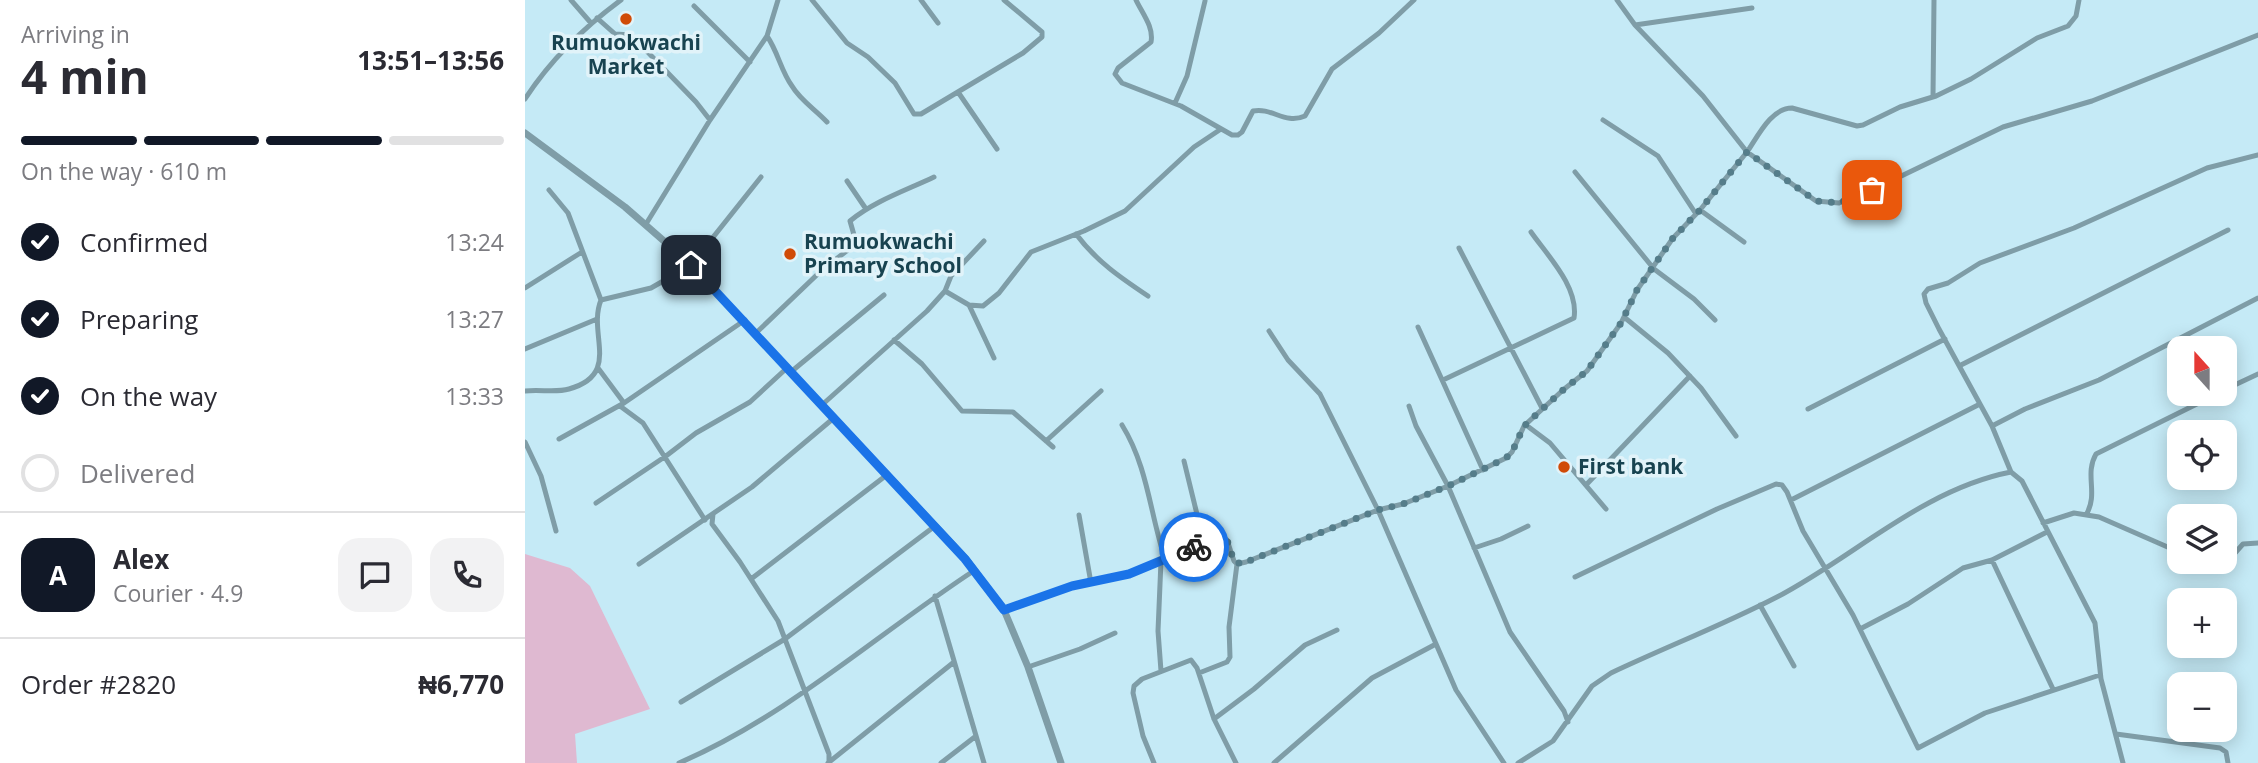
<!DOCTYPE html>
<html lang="en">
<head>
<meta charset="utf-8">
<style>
  body { margin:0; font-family:"Open Sans",sans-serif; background:#f2f2f3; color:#2b2b33; height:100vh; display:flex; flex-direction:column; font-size:26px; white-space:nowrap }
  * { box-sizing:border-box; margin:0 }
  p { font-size:23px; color:#7c7c81 }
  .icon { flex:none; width:38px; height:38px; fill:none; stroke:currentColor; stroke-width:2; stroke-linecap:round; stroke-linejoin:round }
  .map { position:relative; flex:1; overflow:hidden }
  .sheet { display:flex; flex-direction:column; background:#fff; width:525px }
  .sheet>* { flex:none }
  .needle { width:46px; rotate:339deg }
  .fabs { position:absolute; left:1642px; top:336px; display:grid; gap:14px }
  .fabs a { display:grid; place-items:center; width:70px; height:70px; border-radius:14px; background:#fff; box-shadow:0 4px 18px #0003; font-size:35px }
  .pin { position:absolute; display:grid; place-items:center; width:60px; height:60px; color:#fff; margin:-30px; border-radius:14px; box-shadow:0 4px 10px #0006 }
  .courier { position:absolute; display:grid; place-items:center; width:70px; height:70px; margin:-35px; border:5px solid #1a73e8; border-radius:50%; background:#fff; color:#222; box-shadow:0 2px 9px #0007 }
  .overview em { font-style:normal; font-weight:700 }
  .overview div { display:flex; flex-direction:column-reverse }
  .overview { display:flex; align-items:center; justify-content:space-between; height:119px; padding:0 21px }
  h1 { font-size:46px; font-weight:700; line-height:52px }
  .bar { display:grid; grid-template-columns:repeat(4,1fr); gap:10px 7px; align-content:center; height:84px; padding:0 21px }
  .bar i { height:9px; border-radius:5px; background:#e1e1e2 }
  .bar .on { background:#111827 }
  .bar p { grid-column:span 4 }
  .line { display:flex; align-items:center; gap:18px; padding:0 21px; border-top:2px solid #e1e1e2 }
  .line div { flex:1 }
  .round { display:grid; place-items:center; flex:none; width:74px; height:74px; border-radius:21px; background:#f2f2f3 }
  ol { padding:0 21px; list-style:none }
  li { display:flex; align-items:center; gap:21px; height:77px }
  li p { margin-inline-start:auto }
  li .icon { padding:7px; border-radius:50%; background:#111827; color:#fff; stroke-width:4 }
  li:last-child { color:#7c7c81 }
  li i { width:38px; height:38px; border:4px solid #e1e1e2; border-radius:50% }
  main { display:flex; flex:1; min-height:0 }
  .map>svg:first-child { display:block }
</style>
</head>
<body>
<main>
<section class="sheet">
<div class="overview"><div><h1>4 min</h1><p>Arriving in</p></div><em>13:51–13:56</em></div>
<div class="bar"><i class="on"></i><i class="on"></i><i class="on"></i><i></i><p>On the way · 610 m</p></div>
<ol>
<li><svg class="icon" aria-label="check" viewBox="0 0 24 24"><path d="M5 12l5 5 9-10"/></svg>Confirmed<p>13:24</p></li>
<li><svg class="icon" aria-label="check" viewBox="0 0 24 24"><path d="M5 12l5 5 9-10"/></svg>Preparing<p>13:27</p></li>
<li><svg class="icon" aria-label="check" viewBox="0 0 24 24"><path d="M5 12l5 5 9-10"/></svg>On the way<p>13:33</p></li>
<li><i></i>Delivered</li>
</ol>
<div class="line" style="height:126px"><b class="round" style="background:#111827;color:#fff">A</b><div><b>Alex</b><p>Courier · 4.9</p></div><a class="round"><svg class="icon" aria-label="chat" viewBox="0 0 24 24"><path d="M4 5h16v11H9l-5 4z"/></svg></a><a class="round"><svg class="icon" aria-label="phone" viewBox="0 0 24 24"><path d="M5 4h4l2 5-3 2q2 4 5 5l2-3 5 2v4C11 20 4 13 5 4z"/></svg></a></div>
<div class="line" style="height:91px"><div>Order #2820</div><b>₦6,770</b></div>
</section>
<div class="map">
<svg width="1733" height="763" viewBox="0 0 1733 763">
  <rect width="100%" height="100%" fill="#c5eaf6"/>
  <!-- green -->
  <path fill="#dfb9d1" d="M0,554L45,568L65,586L125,709L50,734L52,763H0Z"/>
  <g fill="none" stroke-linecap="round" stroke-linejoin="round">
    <!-- minor -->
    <path stroke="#7f9da7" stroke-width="5" d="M46,0L66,23
      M287,0L322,43L343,57L370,83L389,114H396L498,53L517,37V32L479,0
      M396,0L413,23
      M611,0C617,13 629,27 626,42L593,68L590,74L597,83L656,106L707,135H713L717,132L728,111C747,107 760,125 780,116L807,69L854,33L889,0
      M1092,0L1110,25L1178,96L1222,152C1233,136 1246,108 1267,108L1332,126L1338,125L1375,107L1411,96L1446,79L1512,38L1543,26L1551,16L1554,0
      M169,6L225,62
      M72,18L90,34L106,35L111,40L171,102L185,120
      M1110,25L1227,8
      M242,36C253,52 256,71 267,86C275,100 291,110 302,122
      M433,92L472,149
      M1408,97L1409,0
      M0,99C26,59 58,28 96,0
      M650,103L662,76L680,1
      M1078,120L1133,156L1171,214
      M1050,172L1129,269L1169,299L1190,320
      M322,181L341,209
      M24,190L43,213L76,300
      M1175,210L1219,242
      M121,224L185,120L242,36L253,0
      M551,234C571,261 596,278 623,296
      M934,248L1017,408
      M166,265L236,177
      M0,288L57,252
      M420,291L444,305L458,306L474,293L506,252L559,231L600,211L669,147L696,129
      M444,305L469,358
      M1099,317L1143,353L1176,388L1211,436
      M893,327L958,470
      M744,331L763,360L795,394L853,510L931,690L979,763
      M231,333L297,270L328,246L331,242L325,221C349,201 382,190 409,177
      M369,340L397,364L437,411L488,412L528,447
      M0,349L72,319
      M1436,365L1703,230
      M73,368L99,403
      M267,371L359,295
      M918,380L1049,318C1054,287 1022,255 1006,232
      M1699,390L1733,374
      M0,391C15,389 30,393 44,389C97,374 62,334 76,300L126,288L140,280L163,262
      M298,404L402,311L420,291L426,276L459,241
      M95,406L118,423L180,520
      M884,406L891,426L923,486L985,632L1039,711L1043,722
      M1283,409L1420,339
      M597,425C623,467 625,514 640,559
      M1001,425L1025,443L1081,509
      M1467,426L1500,409L1574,380L1733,298
      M34,439L99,403L220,320
      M521,441L576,391
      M0,442L16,476L31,531
      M659,461L679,543
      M1061,485L1165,376
      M1266,500L1455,404
      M71,503L141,456L171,433L225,402L263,367
      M188,514L187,524L215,562L253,621L304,754V763
      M554,515L566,583
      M1561,515C1574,493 1559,475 1571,454L1692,394
      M1518,523L1549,513L1574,517L1654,552
      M949,548L976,539L1003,526
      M1467,560L1528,689
      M1686,562H1702L1718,544L1733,543
      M114,564L227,487L310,417
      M1050,577L1192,509L1251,484L1257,485L1262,492L1278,531L1328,615L1393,748L1460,713L1575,675
      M226,579L363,474
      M410,596L459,763
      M1235,605L1269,666
      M479,610L547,586L604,574L696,537L702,540L709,561L712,564L721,562L853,510L878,504L923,486L981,458L987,452L999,426L1038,390L1062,371L1096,323L1112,290L1148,238L1175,210L1222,152L1291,201L1314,203L1368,180L1478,127L1567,101L1733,35
      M1335,629L1383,604L1438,568L1467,560L1522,532
      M503,667L555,649L590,633
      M636,671L633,631L636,561
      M674,673L702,662L705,657L704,627L712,564
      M156,702L260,639L410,526
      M689,719L729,689L780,645L812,630
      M1591,734L1695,748L1701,752L1703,763
      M154,763C263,716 352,634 450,570
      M303,763L429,662
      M416,763L451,736
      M629,763L618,736L608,693L609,686L617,679L666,660L672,668L689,719L711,763
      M749,763L847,678L911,644
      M993,763L1028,741L1067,686L1086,673C1141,647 1198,625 1252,597C1329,557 1398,489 1486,472
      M1598,763L1576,679L1570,623L1497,481L1486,472L1467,426L1414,329L1401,303L1399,294L1403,289L1423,283L1455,263L1549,228L1682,168L1733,155"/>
    <!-- tertiary -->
    <path stroke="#7f9da7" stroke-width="7" d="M0,133L100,207L163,262L441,559L479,610L503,667L536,763"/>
  </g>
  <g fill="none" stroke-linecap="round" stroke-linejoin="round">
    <!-- done -->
    <path stroke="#557d8a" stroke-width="7" stroke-dasharray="0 12.6" d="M669,547L696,537L702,540L709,561L716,564L853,510L878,504L923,486L981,458L987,452L999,426L1038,390L1062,371L1096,323L1112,290L1148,238L1175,210L1222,152L1291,201L1314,203L1347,190"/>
    <!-- route -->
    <path stroke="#1a73e8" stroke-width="9" d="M166,265L440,559L479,610L547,586L604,574L669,547"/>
  </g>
  <!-- markers -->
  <g fill="#d04b08" stroke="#e1f3f9" stroke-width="2.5">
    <circle cx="101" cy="19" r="7"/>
    <circle cx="265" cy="254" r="7"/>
    <circle cx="1039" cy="467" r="7"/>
  </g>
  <g text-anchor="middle" stroke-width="7" stroke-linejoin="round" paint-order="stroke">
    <!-- poi labels -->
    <g font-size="21" font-weight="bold" fill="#184350" stroke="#e1f3f9" text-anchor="start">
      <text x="101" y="50" text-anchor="middle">Rumuokwachi<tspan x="101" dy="24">Market</tspan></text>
      <text x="279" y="249">Rumuokwachi<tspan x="279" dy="24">Primary School</tspan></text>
      <text x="1053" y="474">First bank</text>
    </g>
  </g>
</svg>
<div class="fabs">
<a><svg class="needle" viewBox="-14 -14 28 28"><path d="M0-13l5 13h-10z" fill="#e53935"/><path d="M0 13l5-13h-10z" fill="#7c7c81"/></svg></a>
<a><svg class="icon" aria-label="locate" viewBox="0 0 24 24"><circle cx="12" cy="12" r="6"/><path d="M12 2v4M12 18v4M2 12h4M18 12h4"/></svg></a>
<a><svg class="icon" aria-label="layers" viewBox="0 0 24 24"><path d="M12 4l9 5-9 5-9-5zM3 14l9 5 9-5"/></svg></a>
<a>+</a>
<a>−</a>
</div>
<div class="pin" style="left:1347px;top:190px;background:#ea580c"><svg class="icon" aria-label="bag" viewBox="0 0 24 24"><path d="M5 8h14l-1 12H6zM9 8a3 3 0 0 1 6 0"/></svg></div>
<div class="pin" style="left:166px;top:265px;background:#1f2937"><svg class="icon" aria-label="home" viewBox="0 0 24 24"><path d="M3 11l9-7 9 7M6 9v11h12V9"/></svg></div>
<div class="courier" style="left:669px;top:547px"><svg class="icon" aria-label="bike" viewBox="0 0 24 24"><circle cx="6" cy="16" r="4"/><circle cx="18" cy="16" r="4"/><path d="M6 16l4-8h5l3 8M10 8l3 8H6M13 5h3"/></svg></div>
</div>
</main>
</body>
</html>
